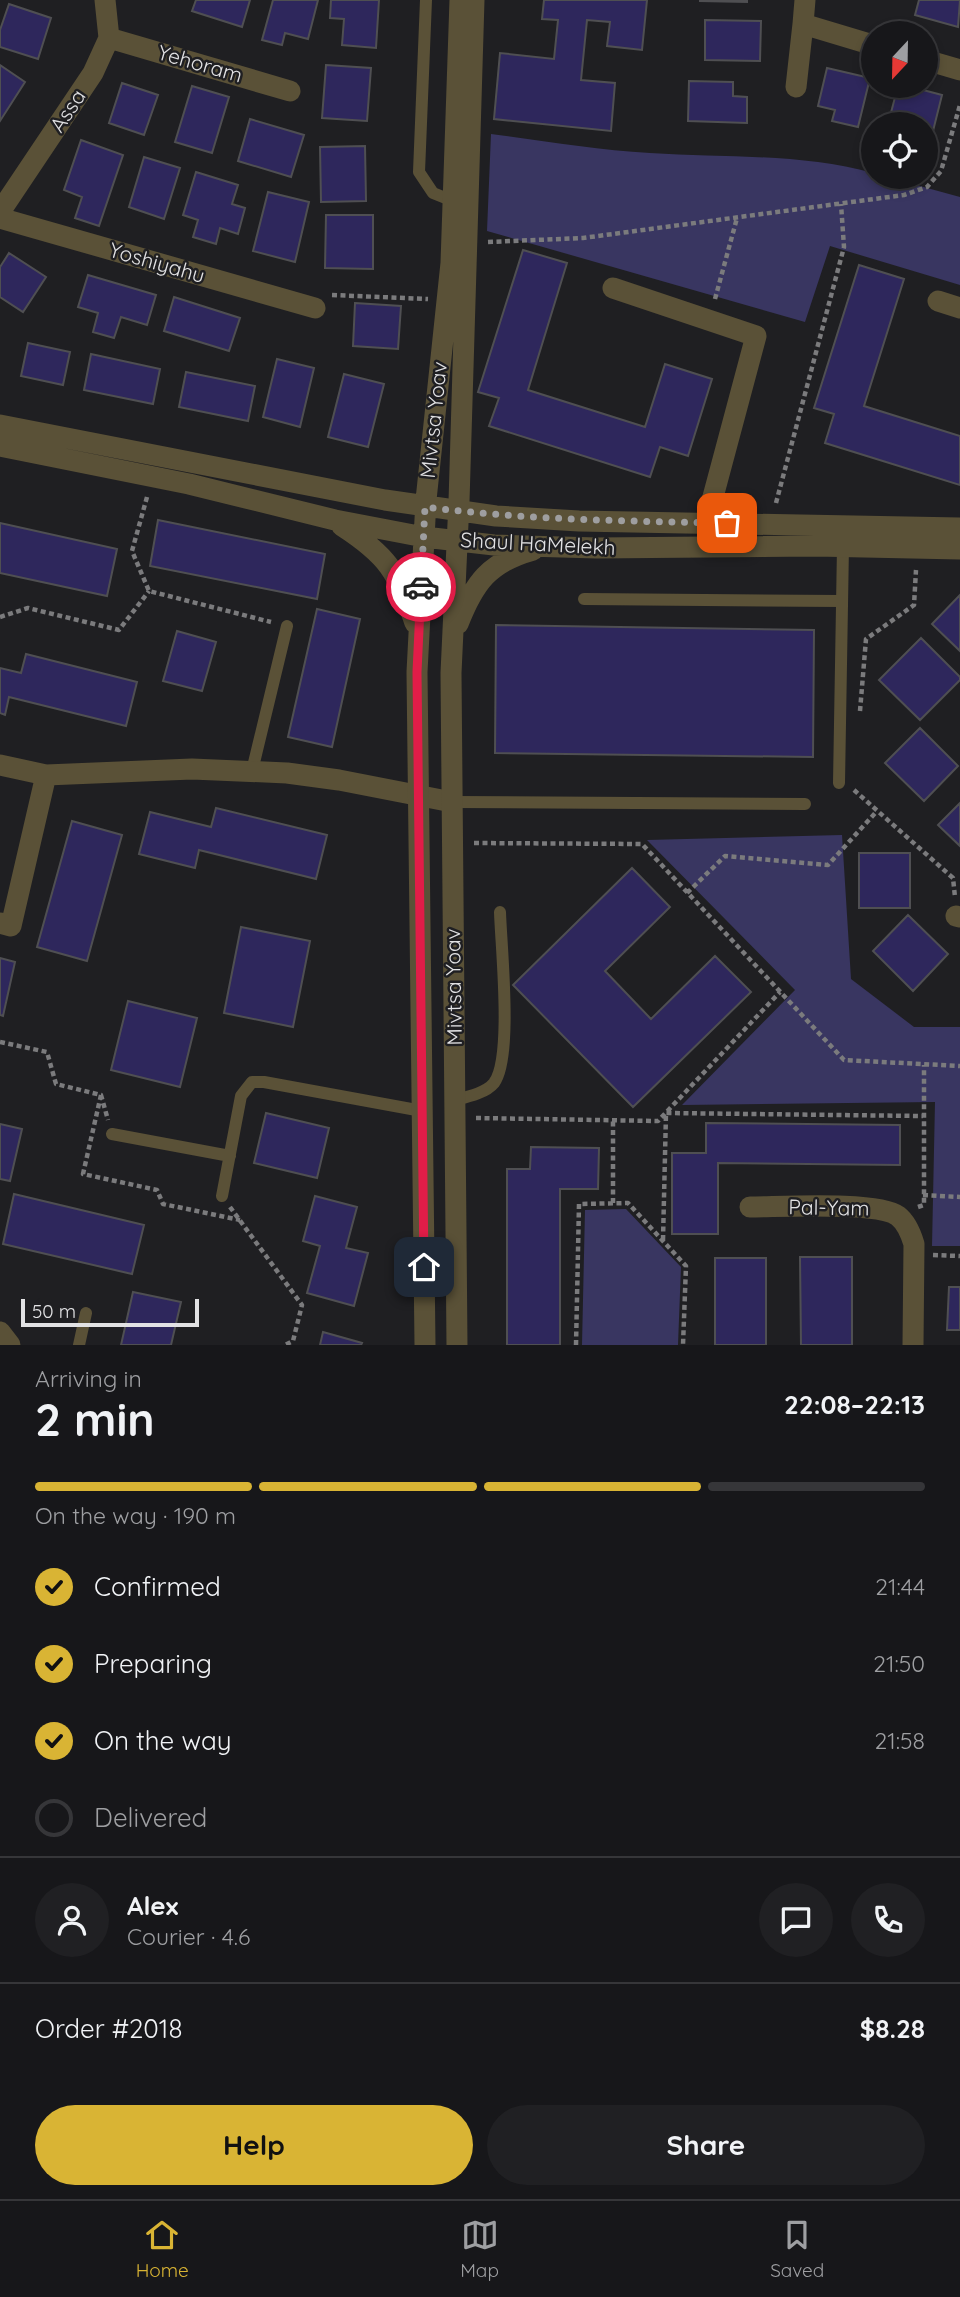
<!DOCTYPE html>
<html lang="en">
<head>
<meta charset="utf-8">
<style>
  body { margin:0; font-family:Quicksand,sans-serif; background:#202023; color:#f1f3f6; height:100vh; display:flex; flex-direction:column; font-size:26px; white-space:nowrap }
  * { box-sizing:border-box; margin:0 }
  p { font-size:23px; color:#9e9fa2 }
  .icon { flex:none; width:38px; height:38px; fill:none; stroke:currentColor; stroke-width:2; stroke-linecap:round; stroke-linejoin:round }
  .map { position:relative; height:1345px; overflow:hidden }
  .panel { display:flex; flex-direction:column; background:#17171a; flex:1 }
  .panel>* { flex:none }
  .needle { width:46px; rotate:202deg }
  .controls { position:absolute; left:861px; top:21px; display:grid; gap:14px }
  .controls a { display:grid; place-items:center; width:77px; height:77px; border-radius:50%; background:#17171a; box-shadow:0 4px 10px #0003,0 0 0 2px #363639; font-size:35px }
  .scale { position:absolute; left:21px; bottom:18px; width:178px; box-sizing:border-box; padding-left:7px; border:4px solid #e2e2e4; border-top:0; font-size:19px; line-height:24px; white-space:nowrap; color:#e2e2e4; -webkit-text-stroke:5px #1f1f22; paint-order:stroke }
  .pin { position:absolute; display:grid; place-items:center; width:60px; height:60px; color:#fff; margin:-30px; border-radius:14px; box-shadow:0 4px 10px #0006 }
  .courier { position:absolute; display:grid; place-items:center; width:70px; height:70px; margin:-35px; border:5px solid #e11d48; border-radius:50%; background:#fff; color:#222; box-shadow:0 2px 9px #0007 }
  .summary em { font-style:normal; font-weight:800 }
  .summary div { display:flex; flex-direction:column-reverse }
  .summary { display:flex; align-items:center; justify-content:space-between; height:119px; padding:0 35px }
  h1 { font-size:46px; font-weight:800; line-height:52px }
  .bar { display:grid; grid-template-columns:repeat(4,1fr); gap:10px 7px; align-content:center; height:84px; padding:0 35px }
  .bar i { height:9px; border-radius:5px; background:#363639 }
  .bar .active { background:#d9b434 }
  .bar p { grid-column:span 4 }
  .line { display:flex; align-items:center; gap:18px; padding:0 35px; border-top:2px solid #363639 }
  .line div { flex:1 }
  .round { display:grid; place-items:center; flex:none; width:74px; height:74px; border-radius:37px; background:#202023 }
  ol { padding:0 35px; list-style:none }
  li { display:flex; align-items:center; gap:21px; height:77px }
  li p { margin-inline-start:auto }
  li .icon { padding:7px; border-radius:50%; background:#d9b434; color:#111; stroke-width:4 }
  li:last-child { color:#9e9fa2 }
  li i { width:38px; height:38px; border:4px solid #363639; border-radius:50% }
  .action { display:flex; gap:14px; margin-top:auto; padding:14px 35px }
  .action a { flex:1; height:80px; border-radius:42px; background:#d9b434; color:#111; font-size:28px; font-weight:800; line-height:80px; text-align:center }
  .action a+a { background:#202023; color:#f1f3f6 }
  .tabs { display:flex; justify-content:space-around; align-items:center; height:98px; border-top:2px solid #363639; background:#17171a; font-size:19px; color:#9e9fa2 }
  .tabs a { display:grid; justify-items:center; gap:4px }
  .tabs .active { color:#d9b434 }
  .map>svg:first-child { display:block }
</style>
</head>
<body>
<div class="map">
<svg width="960" height="1345" viewBox="0 0 960 1345">
  <rect width="100%" height="100%" fill="#1f1f22"/>
  <!-- green -->
  <path fill="#393661" d="M491,134C544,141 597,150 650,153C724,158 801,153 873,173V177H887L960,197V285L830,246L805,322L487,231Z
    M842,835L851,979L914,1027H960V1246H932L935,1102L682,1105L795,990L647,840Z
    M626,1209L681,1267L678,1345H582L585,1210Z"/>
  <!-- building -->
  <path fill="#2e275c" stroke="#4f4f52" stroke-width="2" d="M196,0H250L242,27L192,11Z
    M273,0H318L308,39L285,33L282,45L262,40Z
    M331,0H379L376,48L342,45L344,19L330,18Z
    M544,0H647L642,50L607,46L610,22L587,20L581,80L615,83L611,131L494,119L500,53L554,59L558,20L542,19Z
    M700,0H747V2L700,1Z
    M919,0H960L958,27L915,15Z
    M9,4L51,18L38,59L0,47V30Z
    M705,20L761,21L760,61L705,60Z
    M0,65L25,82L0,121Z
    M326,65L371,68L367,121L322,118Z
    M827,68L870,78L858,127L832,121L835,110L818,106Z
    M689,81L733,82V96L747,97V123L688,121Z
    M122,83L158,95L144,135L109,123Z
    M192,86L229,97L212,153L175,142Z
    M898,86H908L942,95L928,151H926V124H888Z
    M250,119L304,135L291,177L238,161Z
    M81,140L123,155L99,226L75,218L82,197L64,190Z
    M365,146L366,201L321,202L320,147Z
    M144,157L180,168L164,219L129,207Z
    M196,172L238,185L232,204L245,208L238,234L220,228L216,244L193,237L198,220L183,215Z
    M268,192L309,202L295,262L253,251Z
    M326,215H373V269L325,268Z
    M523,250L567,263L528,390L645,427L665,364L712,379L688,456L660,447L650,477L489,426L499,398L478,392Z
    M9,253L46,277L23,312L0,297V267Z
    M859,265L904,279L864,406L960,436V485L825,443L834,414L814,408Z
    M88,275L156,295L147,325L121,317L114,338L93,332L98,313L78,307Z
    M174,297L240,318L229,351L164,331Z
    M355,303L401,306L398,349L353,346Z
    M28,343L70,352L63,385L21,376Z
    M91,354L160,369L153,404L84,390Z
    M277,359L314,368L300,427L263,417Z
    M186,372L255,386L248,421L179,407Z
    M344,374L384,384L368,447L328,437Z
    M158,520L325,554L317,599L150,566Z
    M0,523L117,549L107,596L0,573Z
    M960,595V651L932,624Z
    M317,609L360,619L332,747L288,737Z
    M496,625L814,630L813,757L495,753Z
    M177,631L216,642L202,691L163,681Z
    M921,638L960,677V680L920,720L879,680Z
    M26,654L137,682L126,726L9,697L5,715L0,713V668L21,673Z
    M920,728L958,766L924,801L885,763Z
    M960,803V846L938,825Z
    M216,808L327,835L316,879L199,850L195,868L139,854L150,812L211,827Z
    M72,821L122,835L87,961L37,947Z
    M859,853H910V908H859Z
    M632,868L670,907L605,971L651,1019L715,956L751,992L633,1107L513,985Z
    M908,915L948,954L913,991L873,951Z
    M241,927L310,941L293,1027L224,1013Z
    M0,958L15,962L3,1016L0,1015Z
    M128,1001L197,1018L180,1087L111,1070Z
    M266,1113L329,1128L317,1178L254,1163Z
    M706,1123L900,1125V1165L718,1163V1234H672V1153H706Z
    M0,1124L22,1129L10,1181L0,1179Z
    M531,1147L599,1148L598,1189H560V1345H507V1169H530Z
    M14,1194L144,1225L132,1274L3,1244Z
    M315,1196L357,1207L346,1248L368,1253L354,1306L307,1293L320,1246L303,1241Z
    M800,1257H852V1345H801Z
    M715,1258H766V1345H715Z
    M949,1287H960V1330H947Z
    M133,1292L181,1302L171,1345H121Z
    M323,1332L362,1343L361,1345H320Z"/>
  <g fill="none" stroke-linecap="round" stroke-linejoin="round">
    <!-- path -->
    <path stroke="#7b7b7d" stroke-width="4.5" stroke-dasharray="5 3.5" stroke-linecap="butt" d="M488,242L583,238L904,195L927,187L941,171L960,105
      M332,295L428,299
      M715,299L737,218
      M147,497L132,551L149,591L271,622
      M776,503L844,247L841,204
      M0,617L28,608L119,630L149,591
      M860,711L866,639L914,605L916,570
      M854,790L953,878L955,897
      M474,843L642,844L844,1060L960,1066
      M687,893L725,856L828,865L877,811
      M0,1042L47,1052L56,1084L101,1095L108,1120
      M101,1095L83,1174L157,1190L163,1204L240,1220
      M476,1118L658,1121L780,992
      M923,1195L960,1197
      M613,1203V1120
      M230,1207L302,1305L293,1341L285,1345
      M918,1207L924,1205V1065
      M663,1240L666,1113L923,1116
      M933,1255L960,1256
      M576,1345L579,1204L628,1203L686,1266L683,1345"/>
    <!-- service -->
    <path stroke="#5a5137" stroke-width="12" d="M426,0L419,172L433,193L453,201
      M584,599L842,601
      M252,771L287,626
      M839,783L843,546
      M452,802L805,804
      M455,1100C467,1097 486,1093 494,1083C513,1058 501,947 500,912
      M112,1134L230,1156
      M222,1196L241,1096L252,1082H264L422,1111
      M79,1345L86,1313"/>
    <!-- minor -->
    <path stroke="#5a5137" stroke-width="21" d="M805,0L803,24L873,45
      M109,38L290,91
      M926,60L960,70
      M796,87L803,24
      M0,212L93,73L109,38L105,0
      M0,218L315,308
      M613,288L756,336L706,523
      M938,301L960,308
      M0,765L46,775L192,769L287,773L339,780L452,802
      M956,916L960,917
      M0,923L11,926L46,775
      M750,1207C780,1207 878,1201 898,1216C907,1223 911,1234 914,1244L913,1345
      M0,1332L10,1345"/>
    <!-- tertiary -->
    <path stroke="#5a5137" stroke-width="21" d="M0,425L385,500L496,516L579,521L960,528
      M0,446L189,484L335,520L424,537L494,545L597,548L816,546L960,549
      M342,526C387,555 398,572 415,623
      M458,624C474,583 489,562 533,550
      M425,1345L417,672L426,500L451,263L460,0
      M457,1345L451,673L459,502L474,0"/>
  </g>
  <g fill="none" stroke-linecap="round" stroke-linejoin="round">
    <!-- done -->
    <path stroke="#9e9ea0" stroke-width="7" stroke-dasharray="0 12.6" d="M421,587L425,507C526,520 626,521 727,523"/>
    <!-- route -->
    <path stroke="#e11d48" stroke-width="9" d="M421,587L417,672L424,1267"/>
  </g>
  <g text-anchor="middle" stroke-width="5" stroke-linejoin="round" paint-order="stroke">
    <!-- street labels -->
    <g font-size="21" fill="#e2e2e4" stroke="#1f1f22">
      <text transform="translate(200 64) rotate(16)" y="7">Yehoram</text>
      <text transform="translate(68 111) rotate(-56)" y="7">Assa</text>
      <text transform="translate(157 263) rotate(16)" y="7">Yoshiyahu</text>
      <text transform="translate(434 420) rotate(-84)" y="7">Mivtsa Yoav</text>
      <text transform="translate(538 544) rotate(3)" y="7">Shaul HaMelekh</text>
      <text transform="translate(454 987) rotate(-91)" y="7">Mivtsa Yoav</text>
      <text transform="translate(829 1208) rotate(1)" y="7">Pal-Yam</text>
    </g>
  </g>
</svg>
<div class="controls">
<a><svg class="needle" viewBox="-14 -14 28 28"><path d="M0-13l5 13h-10z" fill="#e53935"/><path d="M0 13l5-13h-10z" fill="#9e9fa2"/></svg></a>
<a><svg class="icon" aria-label="locate" viewBox="0 0 24 24"><circle cx="12" cy="12" r="6"/><path d="M12 2v4M12 18v4M2 12h4M18 12h4"/></svg></a>
</div>
<div class="scale">50 m</div>
<div class="pin" style="left:727px;top:523px;background:#ea580c"><svg class="icon" aria-label="bag" viewBox="0 0 24 24"><path d="M5 8h14l-1 12H6zM9 8a3 3 0 0 1 6 0"/></svg></div>
<div class="pin" style="left:424px;top:1267px;background:#1f2937"><svg class="icon" aria-label="home" viewBox="0 0 24 24"><path d="M3 11l9-7 9 7M6 9v11h12V9"/></svg></div>
<div class="courier" style="left:421px;top:587px"><svg class="icon" aria-label="car" viewBox="0 0 24 24"><path d="M5 17H2v-5l4-1 3-4h7l3 4 3 1v5h-3M9 17h6M6 11h13"/><circle cx="7" cy="17" r="2"/><circle cx="17" cy="17" r="2"/></svg></div>
</div>
<section class="panel">
<div class="summary"><div><h1>2 min</h1><p>Arriving in</p></div><em>22:08–22:13</em></div>
<div class="bar"><i class="active"></i><i class="active"></i><i class="active"></i><i></i><p>On the way · 190 m</p></div>
<ol>
<li><svg class="icon" aria-label="check" viewBox="0 0 24 24"><path d="M5 12l5 5 9-10"/></svg>Confirmed<p>21:44</p></li>
<li><svg class="icon" aria-label="check" viewBox="0 0 24 24"><path d="M5 12l5 5 9-10"/></svg>Preparing<p>21:50</p></li>
<li><svg class="icon" aria-label="check" viewBox="0 0 24 24"><path d="M5 12l5 5 9-10"/></svg>On the way<p>21:58</p></li>
<li><i></i>Delivered</li>
</ol>
<div class="line" style="height:126px"><a class="round"><svg class="icon" aria-label="person" viewBox="0 0 24 24"><circle cx="12" cy="8" r="4"/><path d="M4 21q1-7 8-7t8 7"/></svg></a><div><b>Alex</b><p>Courier · 4.6</p></div><a class="round"><svg class="icon" aria-label="chat" viewBox="0 0 24 24"><path d="M4 5h16v11H9l-5 4z"/></svg></a><a class="round"><svg class="icon" aria-label="phone" viewBox="0 0 24 24"><path d="M5 4h4l2 5-3 2q2 4 5 5l2-3 5 2v4C11 20 4 13 5 4z"/></svg></a></div>
<div class="line" style="height:91px"><div>Order #2018</div><b>$8.28</b></div>
<div class="action"><a>Help</a><a>Share</a></div>
</section>
<nav class="tabs">
<a class="active"><svg class="icon" aria-label="home" viewBox="0 0 24 24"><path d="M3 11l9-7 9 7M6 9v11h12V9"/></svg>Home</a>
<a><svg class="icon" aria-label="map" viewBox="0 0 24 24"><path d="M3 6l6-2 6 2 6-2v14l-6 2-6-2-6 2zM9 4v14M15 6v14"/></svg>Map</a>
<a><svg class="icon" aria-label="saved" viewBox="0 0 24 24"><path d="M7 4h10v16l-5-4-5 4z"/></svg>Saved</a>
</nav>
</body>
</html>
